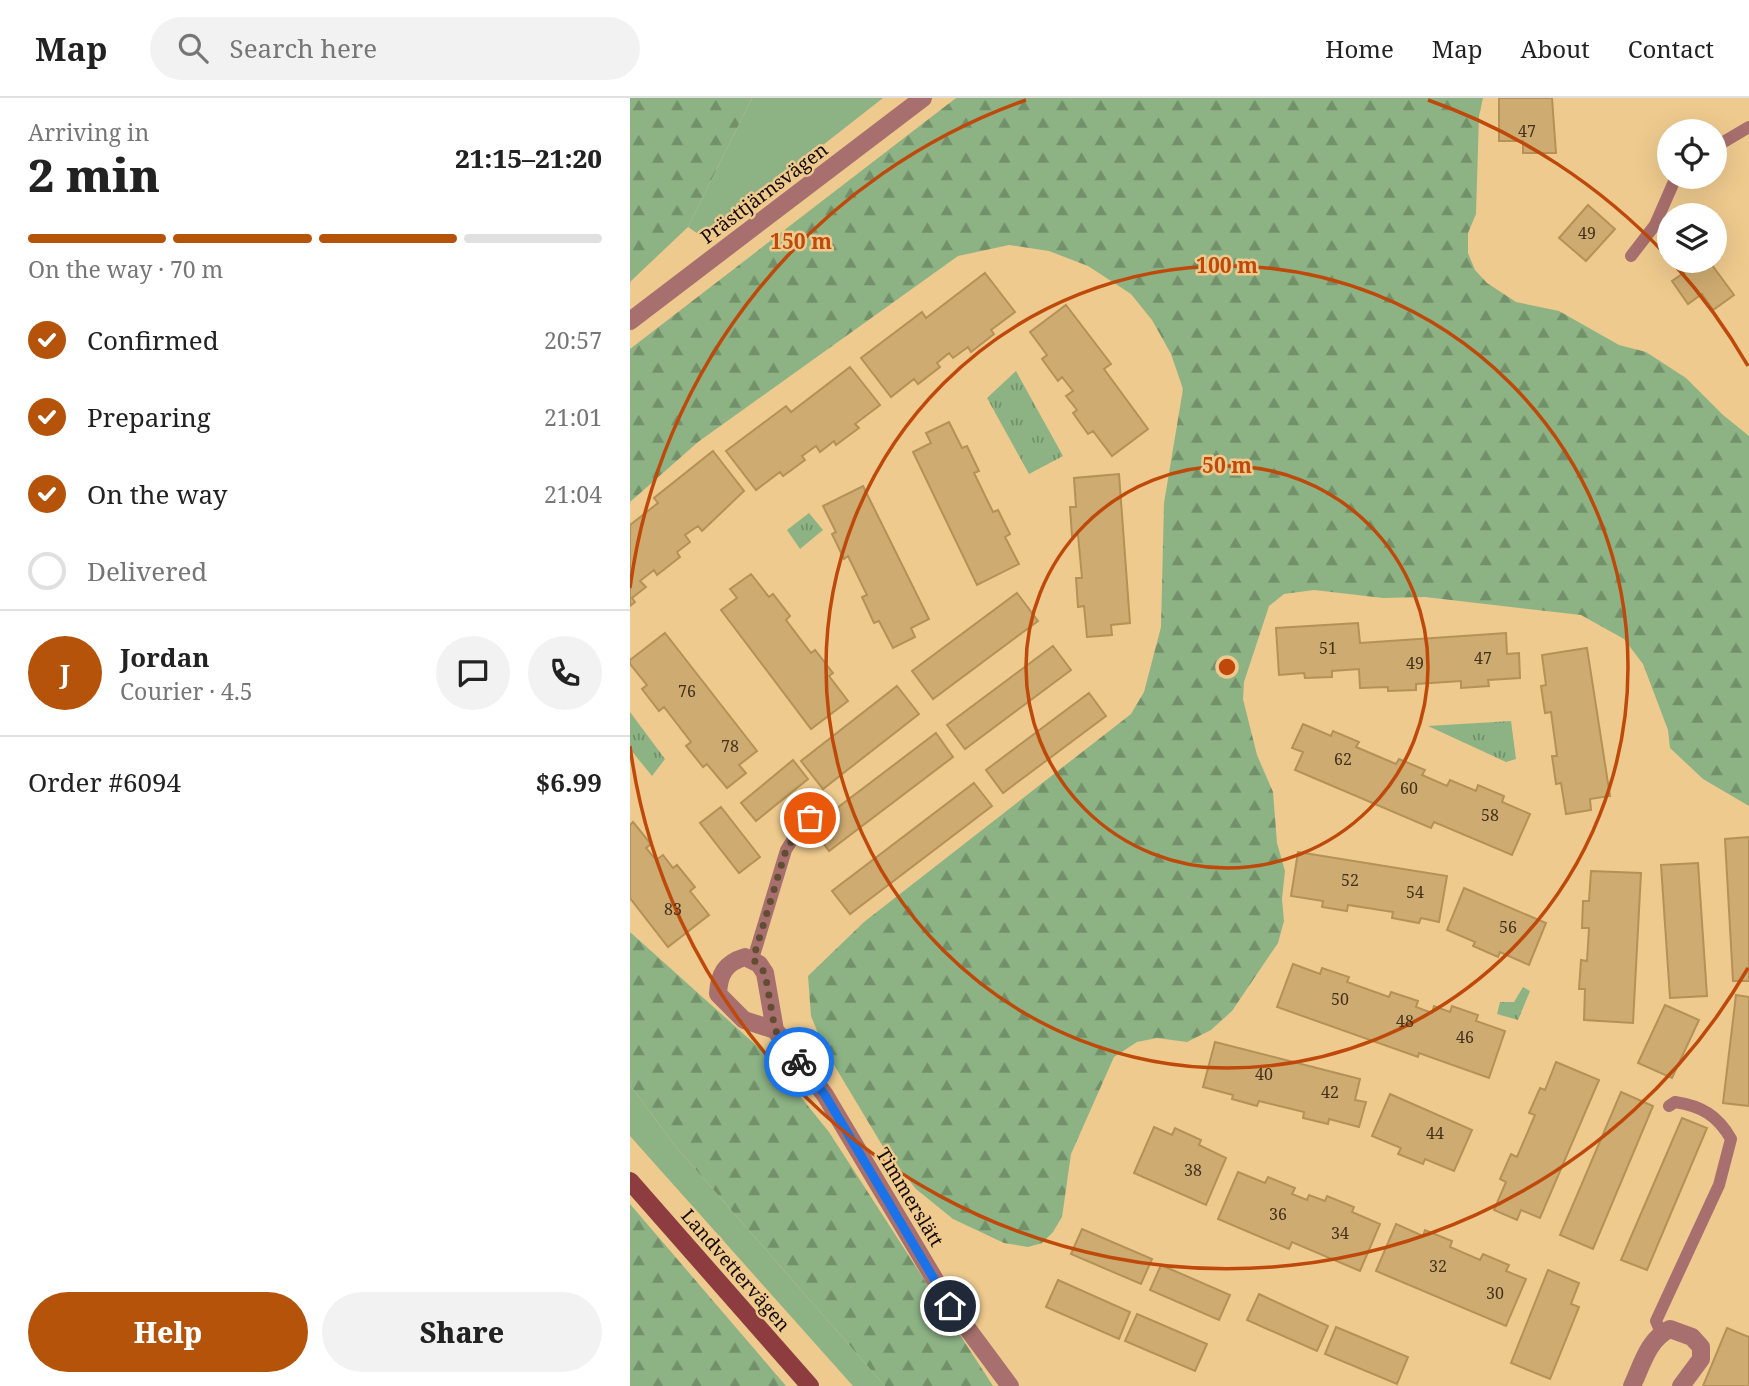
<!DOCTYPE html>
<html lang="en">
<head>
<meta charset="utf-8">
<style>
  body { margin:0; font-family:"Noto Serif",serif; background:#f2f2f2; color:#222; height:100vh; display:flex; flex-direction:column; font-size:26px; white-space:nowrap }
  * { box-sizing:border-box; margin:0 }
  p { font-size:23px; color:#767676 }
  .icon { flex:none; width:38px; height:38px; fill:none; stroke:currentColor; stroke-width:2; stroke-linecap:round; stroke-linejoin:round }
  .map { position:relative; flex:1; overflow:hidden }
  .sheet { display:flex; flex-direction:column; background:#fff; width:630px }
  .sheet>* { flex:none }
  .controls { position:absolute; left:1027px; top:21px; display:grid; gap:14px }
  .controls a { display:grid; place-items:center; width:70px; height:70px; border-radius:50%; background:#fff; box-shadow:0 7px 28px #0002; font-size:35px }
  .pin { position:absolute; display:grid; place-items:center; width:60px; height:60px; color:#fff; margin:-30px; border:4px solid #fff; border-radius:50%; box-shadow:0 2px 7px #0007 }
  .courier { position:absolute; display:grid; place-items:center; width:70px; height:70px; margin:-35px; border:5px solid #1a73e8; border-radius:50%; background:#fff; color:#222; box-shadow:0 2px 9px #0007 }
  .overview em { font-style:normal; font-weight:800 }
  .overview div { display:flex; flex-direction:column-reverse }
  .overview { display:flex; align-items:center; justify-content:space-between; height:119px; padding:0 28px }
  h1 { font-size:46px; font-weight:800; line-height:52px }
  .bar { display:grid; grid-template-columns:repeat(4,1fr); gap:10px 7px; align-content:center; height:84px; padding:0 28px }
  .bar i { height:9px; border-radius:5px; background:#e0e0e0 }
  .bar .on { background:#b45309 }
  .bar p { grid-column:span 4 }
  .line { display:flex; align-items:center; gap:18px; padding:0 28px; border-top:2px solid #e0e0e0 }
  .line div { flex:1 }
  .round { display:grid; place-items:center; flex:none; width:74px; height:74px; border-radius:37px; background:#f2f2f2 }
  ol { padding:0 28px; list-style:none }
  li { display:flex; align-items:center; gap:21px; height:77px }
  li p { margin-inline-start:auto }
  li .icon { padding:7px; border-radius:50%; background:#b45309; color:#fff; stroke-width:4 }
  li:last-child { color:#767676 }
  li i { width:38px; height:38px; border:4px solid #e0e0e0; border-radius:50% }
  .cta { display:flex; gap:14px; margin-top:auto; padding:14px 28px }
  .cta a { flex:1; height:80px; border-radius:42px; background:#b45309; color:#fff; font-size:28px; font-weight:800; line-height:80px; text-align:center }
  .cta a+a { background:#f2f2f2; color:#222 }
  header { display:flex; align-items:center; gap:42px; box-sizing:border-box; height:98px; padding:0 35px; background:#fff; border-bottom:2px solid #e0e0e0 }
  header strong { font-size:33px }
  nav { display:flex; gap:38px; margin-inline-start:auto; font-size:24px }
  .search { width:490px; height:63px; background:#f2f2f2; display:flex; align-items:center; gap:18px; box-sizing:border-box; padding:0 24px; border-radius:38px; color:#767676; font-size:26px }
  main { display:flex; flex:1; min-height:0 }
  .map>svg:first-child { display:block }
</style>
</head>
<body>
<header>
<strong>Map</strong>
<div class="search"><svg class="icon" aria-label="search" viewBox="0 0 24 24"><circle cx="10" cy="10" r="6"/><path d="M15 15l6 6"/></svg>Search here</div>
<nav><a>Home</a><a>Map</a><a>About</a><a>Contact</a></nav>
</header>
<main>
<section class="sheet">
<div class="overview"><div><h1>2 min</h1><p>Arriving in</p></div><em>21:15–21:20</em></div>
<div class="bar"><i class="on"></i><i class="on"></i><i class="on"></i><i></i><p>On the way · 70 m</p></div>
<ol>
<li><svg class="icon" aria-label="check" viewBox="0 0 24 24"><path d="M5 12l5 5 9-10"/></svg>Confirmed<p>20:57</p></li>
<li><svg class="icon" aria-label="check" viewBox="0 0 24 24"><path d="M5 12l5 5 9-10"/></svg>Preparing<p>21:01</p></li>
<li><svg class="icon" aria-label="check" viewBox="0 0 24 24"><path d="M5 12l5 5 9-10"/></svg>On the way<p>21:04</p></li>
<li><i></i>Delivered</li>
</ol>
<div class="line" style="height:126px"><b class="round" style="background:#b45309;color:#fff">J</b><div><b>Jordan</b><p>Courier · 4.5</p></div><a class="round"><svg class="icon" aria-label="chat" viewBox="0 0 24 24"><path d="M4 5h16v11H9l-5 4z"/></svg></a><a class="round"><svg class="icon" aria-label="phone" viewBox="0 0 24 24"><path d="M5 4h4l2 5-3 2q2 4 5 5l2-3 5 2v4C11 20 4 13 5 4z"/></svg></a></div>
<div class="line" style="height:91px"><div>Order #6094</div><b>$6.99</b></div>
<div class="cta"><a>Help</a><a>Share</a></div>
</section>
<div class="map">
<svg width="1119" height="1288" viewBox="0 0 1119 1288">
  <defs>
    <pattern id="forest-firs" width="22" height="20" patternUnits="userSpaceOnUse" patternTransform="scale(1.75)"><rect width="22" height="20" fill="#8db385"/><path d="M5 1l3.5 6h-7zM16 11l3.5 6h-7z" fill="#72906a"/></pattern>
    <pattern id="park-tufts" width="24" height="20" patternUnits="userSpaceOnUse" patternTransform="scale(1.75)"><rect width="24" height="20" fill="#8db385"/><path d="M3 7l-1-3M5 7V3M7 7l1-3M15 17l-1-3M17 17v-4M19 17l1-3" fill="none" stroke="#72906a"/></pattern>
  </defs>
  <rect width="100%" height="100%" fill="#eeca8e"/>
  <!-- grass -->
  <path fill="#8db385" d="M122,0H253L74,140L58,129Z
    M0,987L46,1049L255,1288H223L0,1038Z"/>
  <!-- forest -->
  <path fill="url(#forest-firs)" d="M0,0H122L58,129L0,184Z
    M326,0H853L849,18L846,116L838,135V155L845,172L857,185L886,204L929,213L989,247L1016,254L1056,280L1093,317L1119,338V708L1073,681L1040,650L1038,632L1013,566L994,541L951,517L795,499L753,500L684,492L654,496L639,508L614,584L613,601L627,657L643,694L647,745L655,773L652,801L654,823L648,845L602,913L581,932L557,944L527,940L507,944L484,959L441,1056L432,1119L423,1134L412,1145L398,1149L374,1145L323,1121L286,1091L255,1052L195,952L181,918L178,878L234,824L501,616L514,594L531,529L534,405L553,291L541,256L522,222L501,196L458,168L419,153L379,147L328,158L68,344L0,404V251Z
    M0,834L137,957L199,1034L363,1288H255L46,1049L0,987Z
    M0,1106L156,1288H0Z"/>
  <!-- park -->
  <path fill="url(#park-tufts)" d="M386,273L433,358L399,376L357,300Z
    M179,415L193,432L170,451L157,432Z
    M0,614L35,661L22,678L0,651Z
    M881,623L886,661L876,664L798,628Z
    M893,889L900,893L888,922L867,916L870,904H884Z"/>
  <!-- building -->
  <path fill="#ceab70" stroke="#b49157" stroke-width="2" d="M869,0H922L926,55H893V43H869Z
    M958,107L985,131L956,163L929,140Z
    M1071,163H1079L1104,197L1083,212L1072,196L1058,206L1042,183Z
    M355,175L385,214L361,232L364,236L341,254L338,249L323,260L319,255L307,265L310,269L288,286L284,281L261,299L231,260L292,214L296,220Z
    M436,207L481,266L474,271L518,331L482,358L463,333L458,336L443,315L447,312L436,298L443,293L432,279L428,283L412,261L417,257L400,234Z
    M220,269L250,307L225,326L229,330L206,347L204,343L190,354L186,348L172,358L175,362L153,378L150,374L126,392L96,353L156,308L161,314Z
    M319,324L332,350L337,348L349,373L344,375L363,414L368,412L380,436L375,439L389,466L347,487L283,354L301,345L296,335Z
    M83,353L114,393L72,433L68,428L55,437L60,444L47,454L50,459L27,477L24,472L10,483L16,489L2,500L5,504L0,508V427L28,405L24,400Z
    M489,376L500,525L481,527L482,537L457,539L454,508L448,509L446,480H452L448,437L442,438L440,409H446L444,380Z
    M233,388L299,521L281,530L285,539L263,550L249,523L244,525L232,499L237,497L218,458L214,461L202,436L206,434L193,408Z
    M121,476L139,499L143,496L160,518L156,522L181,555L185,552L203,575L199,578L218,603L181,631L91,512L107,500L100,491Z
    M387,495L408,523L303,601L282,573Z
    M728,525L730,545L876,535L877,556L889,555L890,580L858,582L859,588L831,590V583L786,586V592L758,593V589L730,590L729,571L702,573V579L675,580L674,575L649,577L646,530Z
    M35,535L127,653L109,667L116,675L97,690L77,666L73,669L56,648L61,644L34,609L29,613L12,591L17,587L0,566V562Z
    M423,548L441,572L335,651L317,627Z
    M957,550L980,698L960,701L961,712L936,716L931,685L926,686L922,658H927L921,614L915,615L911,588L916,587L912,557Z
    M267,588L289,616L193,691L171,663Z
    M459,595L476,618L373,695L356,672Z
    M673,626L701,638L703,633L729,644L726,649L766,666L769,661L795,672L792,677L817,688L820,682L846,693L848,687L874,698L872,704L900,716L882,757L804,724L801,730L665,672L673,654L662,650Z
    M306,635L323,659L199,753L182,729Z
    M163,662L178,681L126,723L111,705Z
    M344,685L362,708L220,816L202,793Z
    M91,709L130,759L109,775L70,725Z
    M3,724L21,746L16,750L26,762L33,757L43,770L47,767L65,789L60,793L79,817L38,849L0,800V727Z
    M1119,739V883H1103L1095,741Z
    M668,754L817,778L809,824L791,820L789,825L762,820L763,814L718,807L717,813L692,809L693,803L661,798Z
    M1068,765L1077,898L1040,900L1031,767Z
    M961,773L1011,775L1003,925L954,922L955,891H949L951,862L957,863L959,830H952L953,803H959Z
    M834,790L916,825L899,867L870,854L868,859L843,848L845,844L817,832Z
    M663,866L690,876L692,870L719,879L717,884L759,899L761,894L788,903L786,909L802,915L804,908L820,914L822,908L848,917L846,923L875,933L859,980L789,955L788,959L647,909Z
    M1106,897L1119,899V1008L1093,1005Z
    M1035,907L1069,922L1042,980L1008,965Z
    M585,944L730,981L725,1002L736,1004L729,1029L699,1021L698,1026L673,1020L674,1014L629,1003L627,1008L602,1001L603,997L573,989Z
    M926,964L969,982L910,1120L891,1112L887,1122L864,1112L876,1084L870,1081L881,1056L887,1059L905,1017L899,1015L910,990L915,992Z
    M991,994L1023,1008L963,1151L930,1137Z
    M760,996L842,1032L824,1073L795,1061L793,1066L768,1056L771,1050L742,1038Z
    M1052,1020L1077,1030L1017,1172L991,1162Z
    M524,1029L542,1037L545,1030L571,1042L569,1047L596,1060L576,1107L504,1075Z
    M608,1074L635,1085L638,1079L665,1090L662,1096L677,1102L679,1097L695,1103L697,1098L724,1109L722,1114L750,1126L730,1173L662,1144L659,1151L588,1121Z
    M766,1126L793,1138L795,1132L822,1143L820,1149L850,1162L853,1156L879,1167L876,1173L896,1181L876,1228L746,1173Z
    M452,1131L522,1161L511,1186L441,1156Z
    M531,1167L600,1197L589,1222L520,1192Z
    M918,1172L949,1185L941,1206L949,1209L920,1281L881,1265Z
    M428,1182L500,1214L489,1241L416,1209Z
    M629,1196L698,1228L687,1253L617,1222Z
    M507,1216L577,1246L565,1273L495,1243Z
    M706,1229L778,1259L767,1286L695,1256Z
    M1097,1230L1119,1239V1288H1073Z"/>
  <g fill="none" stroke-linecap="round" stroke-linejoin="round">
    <!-- lane -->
    <path stroke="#a76f6e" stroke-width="12" d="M1085,49L1119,29
      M1001,158L1025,127L1046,79
      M123,861L156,752L171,728L180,720
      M1031,1235L1026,1223L1089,1087L1101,1041C1088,1018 1072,1008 1045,1004L1039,1008"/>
    <!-- street -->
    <path stroke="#a76f6e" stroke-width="18" d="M0,223L293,0
      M145,932L114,922L88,896C89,876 95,865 115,859L129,866L135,875L145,932L195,997L320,1207L380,1288
      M1002,1288C1012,1267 1018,1241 1040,1231L1062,1239L1071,1249V1261L1051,1288"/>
    <!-- secondary -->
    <path stroke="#8d3d40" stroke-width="18" d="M0,1083L180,1288"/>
  </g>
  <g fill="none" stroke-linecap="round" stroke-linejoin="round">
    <!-- done -->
    <path stroke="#624d32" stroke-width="7" stroke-dasharray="0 12.6" d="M169,964L145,932L135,875L123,861L156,752L171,728L180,720"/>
    <!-- route -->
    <path stroke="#1a73e8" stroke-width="9" d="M169,964L195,997L320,1208"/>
  </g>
  <!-- distance rings -->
  <g fill="none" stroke="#be490a" stroke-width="3.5">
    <circle cx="597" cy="569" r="201"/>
    <circle cx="597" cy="569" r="401"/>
    <path d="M1118 870A602 602 0 0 1 0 648M0 490A602 602 0 0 1 396 2M798 2A602 602 0 0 1 1037 158M1044 166A602 602 0 0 1 1118 268"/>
  </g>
  <g text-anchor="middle" stroke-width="5" stroke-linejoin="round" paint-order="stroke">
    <!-- number labels -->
    <g font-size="16" fill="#44321c">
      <text x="897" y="39">47</text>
      <text x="957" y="141">49</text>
      <text x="698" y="556">51</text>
      <text x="853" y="566">47</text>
      <text x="785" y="571">49</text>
      <text x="57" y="599">76</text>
      <text x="100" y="654">78</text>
      <text x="713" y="667">62</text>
      <text x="779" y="696">60</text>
      <text x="860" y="723">58</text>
      <text x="720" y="788">52</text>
      <text x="785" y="800">54</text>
      <text x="43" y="817">83</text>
      <text x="878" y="835">56</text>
      <text x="710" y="907">50</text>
      <text x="775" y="929">48</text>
      <text x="835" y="945">46</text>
      <text x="634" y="982">40</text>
      <text x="700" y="1000">42</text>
      <text x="805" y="1041">44</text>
      <text x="563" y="1078">38</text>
      <text x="648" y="1122">36</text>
      <text x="710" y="1141">34</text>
      <text x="808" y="1174">32</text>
      <text x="865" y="1201">30</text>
    </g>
    <!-- street labels -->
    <g font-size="19" fill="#160a00" stroke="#eeca8e">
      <text transform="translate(134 95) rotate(-37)" y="7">Prästtjärnsvägen</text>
      <text transform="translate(280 1099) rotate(59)" y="7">Timmerslätt</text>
      <text transform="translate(106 1172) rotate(49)" y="7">Landvettervägen</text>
    </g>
  </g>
  <circle cx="597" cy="569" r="10" fill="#be490a" stroke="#eeca8e" stroke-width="3.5"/>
  <g font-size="21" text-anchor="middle" font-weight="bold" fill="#be490a" stroke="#eeca8e" stroke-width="5" stroke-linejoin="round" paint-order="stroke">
    <text x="171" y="151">150 m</text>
    <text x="597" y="175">100 m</text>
    <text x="597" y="375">50 m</text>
  </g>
</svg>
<div class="controls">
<a><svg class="icon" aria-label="locate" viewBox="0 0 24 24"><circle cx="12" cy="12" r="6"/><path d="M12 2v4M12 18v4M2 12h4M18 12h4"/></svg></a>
<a><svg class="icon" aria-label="layers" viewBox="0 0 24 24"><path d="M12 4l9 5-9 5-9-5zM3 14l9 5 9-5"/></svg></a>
</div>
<div class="pin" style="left:180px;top:720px;background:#ea580c"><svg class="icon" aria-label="bag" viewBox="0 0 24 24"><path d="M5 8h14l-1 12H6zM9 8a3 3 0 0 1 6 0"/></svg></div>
<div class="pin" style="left:320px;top:1208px;background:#1f2937"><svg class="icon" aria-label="home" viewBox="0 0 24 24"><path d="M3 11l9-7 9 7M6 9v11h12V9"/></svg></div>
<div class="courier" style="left:169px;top:964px"><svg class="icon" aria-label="bike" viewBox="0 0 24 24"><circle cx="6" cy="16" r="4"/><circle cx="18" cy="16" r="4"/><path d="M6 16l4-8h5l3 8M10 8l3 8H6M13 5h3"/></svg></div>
</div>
</main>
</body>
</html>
